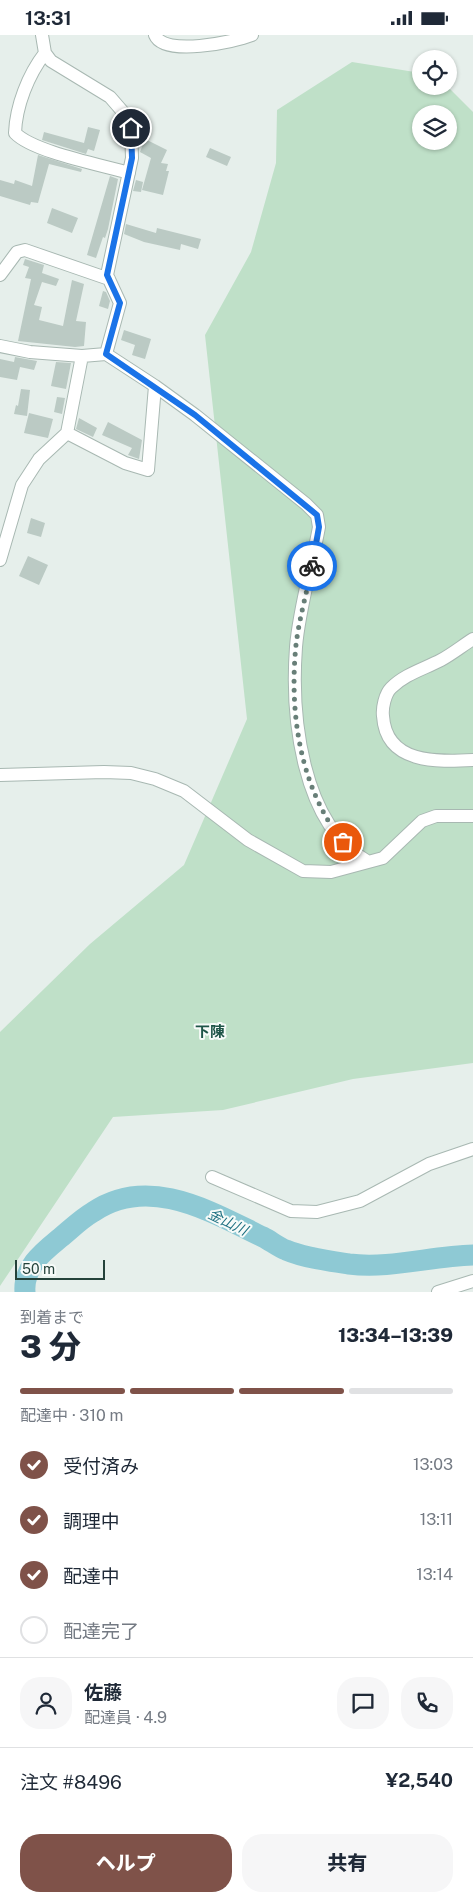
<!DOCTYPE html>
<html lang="ja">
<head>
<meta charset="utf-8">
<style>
  body { margin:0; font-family:"Public Sans","Noto Sans JP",sans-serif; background:#f6f6f7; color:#1f2937; height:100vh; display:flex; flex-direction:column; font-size:19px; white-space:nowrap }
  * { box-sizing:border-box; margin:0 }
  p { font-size:16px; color:#747a83 }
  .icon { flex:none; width:28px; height:28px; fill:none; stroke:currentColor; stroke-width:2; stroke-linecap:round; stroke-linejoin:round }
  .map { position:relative; height:1257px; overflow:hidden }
  .panel { display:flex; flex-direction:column; background:#fff; flex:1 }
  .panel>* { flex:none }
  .tools { position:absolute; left:412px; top:15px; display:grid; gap:10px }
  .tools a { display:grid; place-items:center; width:45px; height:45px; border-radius:50%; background:#fff; box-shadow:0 1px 4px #0004; font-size:25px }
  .scale { position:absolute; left:15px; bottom:12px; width:90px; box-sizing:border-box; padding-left:5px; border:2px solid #24423a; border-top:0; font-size:14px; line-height:18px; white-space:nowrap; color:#24423a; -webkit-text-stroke:4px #f7fbf9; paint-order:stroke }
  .pin { position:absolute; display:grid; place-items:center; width:42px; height:42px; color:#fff; margin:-21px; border:2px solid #fff; border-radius:50%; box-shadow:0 1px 5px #0007 }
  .courier { position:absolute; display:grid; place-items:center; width:50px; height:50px; margin:-25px; border:4px solid #1a73e8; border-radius:50%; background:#fff; color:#222; box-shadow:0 1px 6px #0007 }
  .head em { font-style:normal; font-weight:800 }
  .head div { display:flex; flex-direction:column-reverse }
  .head { display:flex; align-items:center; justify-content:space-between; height:85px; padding:0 20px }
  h1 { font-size:32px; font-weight:800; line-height:38px }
  .bar { display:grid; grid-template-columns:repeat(4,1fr); gap:8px 5px; align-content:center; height:60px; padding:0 20px }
  .bar i { height:6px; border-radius:4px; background:#e0e1e3 }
  .bar .active { background:#7f5249 }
  .bar p { grid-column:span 4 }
  .line { display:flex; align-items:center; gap:12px; padding:0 20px; border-top:1px solid #e0e1e3 }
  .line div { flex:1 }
  .round { display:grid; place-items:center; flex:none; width:52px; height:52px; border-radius:20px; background:#f6f6f7 }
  ol { padding:0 20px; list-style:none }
  li { display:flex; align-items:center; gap:15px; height:55px }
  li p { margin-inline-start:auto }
  li .icon { padding:5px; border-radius:50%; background:#7f5249; color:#fff; stroke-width:4 }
  li:last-child { color:#747a83 }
  li i { width:28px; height:28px; border:2px solid #e0e1e3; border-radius:50% }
  .button { display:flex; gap:10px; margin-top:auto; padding:10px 20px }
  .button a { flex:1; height:58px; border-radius:20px; background:#7f5249; color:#fff; font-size:20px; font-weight:800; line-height:58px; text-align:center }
  .button a+a { background:#f6f6f7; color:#1f2937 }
  .status { display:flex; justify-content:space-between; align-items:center; height:35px; padding:0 25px; background:#fff; direction:ltr }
  .status svg { height:14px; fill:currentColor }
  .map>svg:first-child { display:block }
</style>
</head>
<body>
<div class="status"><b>13:31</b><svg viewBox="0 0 49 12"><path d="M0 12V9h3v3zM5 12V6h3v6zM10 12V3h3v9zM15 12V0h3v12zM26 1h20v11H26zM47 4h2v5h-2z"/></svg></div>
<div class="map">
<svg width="473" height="1257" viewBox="0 0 473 1257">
  <rect width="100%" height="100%" fill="#e6efeb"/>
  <!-- green -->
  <path fill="#bfe0c8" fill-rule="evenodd" d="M352,27L421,38V51H447L473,77V1028L353,1044L223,1075L113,1082L0,1251V997L90,909L184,830L247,684L205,300L251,217L276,128L277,75ZM421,79H449V106H421Z"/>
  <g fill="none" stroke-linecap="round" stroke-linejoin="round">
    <!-- river -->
    <path stroke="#8ec9d4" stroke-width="21" d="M25,1257C23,1232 43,1217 60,1203C71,1194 81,1184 93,1177C149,1139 211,1177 263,1202C271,1206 278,1212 286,1215C305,1223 329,1226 349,1229C391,1234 431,1221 473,1220"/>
  </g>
  <!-- building -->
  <path fill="#bbcac4" d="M88,92L100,95L94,116L88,114L86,119L42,105L44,97L84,108Z
    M145,104L167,115L161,128L168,129L166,136H169L163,160L142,155L151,123L140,117Z
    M210,113L231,122L227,131L206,122Z
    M38,120L82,134L81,137L49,129L38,168L31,167L30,170L0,161V145L14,149L15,145L32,151Z
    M110,141L118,144L108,194L105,203L103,202L96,223L87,220Z
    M136,145L143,147L141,157L133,156Z
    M52,173L78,183L72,198L47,188Z
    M126,189L156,198L157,193L201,204L198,214L181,209L180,215L144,207L124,199Z
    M25,224L44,230L42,238L59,244L56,251L42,247L34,270L42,272L39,285L63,291L72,245L84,249L76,286L86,287L84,311L75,312L18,306L31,244L25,243L29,232L23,230Z
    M103,256L106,257L110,266L108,274L99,271Z
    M124,295L151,304L145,324L132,320L135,310L121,305Z
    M15,322L37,326L34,335L20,332L17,345L0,342V324L14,327Z
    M56,327L71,328L66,354L51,351Z
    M21,354L30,355L27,381L14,379L16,370L18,371Z
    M57,362L65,363L62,379L54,377Z
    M29,378L53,384L48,403L24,398Z
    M79,383L97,393L93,402L76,394Z
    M108,387L142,405L139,424L128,420L132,413L102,400Z
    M31,483L45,488L41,502L27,498Z
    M28,521L48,530L39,550L19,541Z"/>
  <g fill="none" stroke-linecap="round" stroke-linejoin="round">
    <defs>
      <path id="minor" d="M42,0L45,18L51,26L110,62L123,77L131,93L132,123L107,240L120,268L106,319
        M155,0C164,22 234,7 252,0
        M45,18C28,40 16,71 15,98C33,117 102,130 129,138
        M0,240L17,217L25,215L109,244
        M0,311L30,317L82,321
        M67,398L125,428L148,435L155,351
        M0,525L22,450L39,424L67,398L82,321L106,319L155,351L195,380L306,469L317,480L319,492C312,531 299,574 296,612C291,680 301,789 367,826
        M473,604C462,611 452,619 441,625C424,634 405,639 391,653C385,659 382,673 383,681C386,729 437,727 473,725
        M0,740L104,737L131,738L155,744L184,756L248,805L303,836L331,837L383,823L422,786L436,781H473
        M212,1142L291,1176L317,1177L360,1166L429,1129L473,1114
        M438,1257L473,1246"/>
    </defs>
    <!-- minor casing -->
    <use href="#minor" stroke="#a8b8b2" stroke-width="14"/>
    <!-- minor -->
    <use href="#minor" stroke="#fff" stroke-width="12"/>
  </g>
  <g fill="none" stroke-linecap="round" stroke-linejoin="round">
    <!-- done -->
    <path stroke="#687f78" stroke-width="5" stroke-dasharray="0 9" d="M312,531C307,557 299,584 296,610C289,678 300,753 343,807"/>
    <!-- route -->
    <path stroke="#1a73e8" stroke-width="6" d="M131,93L132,123L107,240L120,268L106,319L195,380L317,480L319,492L312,531"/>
  </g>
  <g text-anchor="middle" stroke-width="4" stroke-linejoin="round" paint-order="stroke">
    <!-- water labels -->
    <g font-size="14" font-style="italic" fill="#1c6f80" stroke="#f7fbf9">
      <text transform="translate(228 1187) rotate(26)" y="5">金山川</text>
    </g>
    <!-- quarter labels -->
    <g font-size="15" font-weight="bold" fill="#1f5548" stroke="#f7fbf9">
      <text x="210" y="1002">下陳</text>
    </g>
  </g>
</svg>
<div class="tools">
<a><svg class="icon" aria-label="locate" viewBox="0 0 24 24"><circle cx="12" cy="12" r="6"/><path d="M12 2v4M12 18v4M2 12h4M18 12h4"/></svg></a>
<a><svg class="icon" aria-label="layers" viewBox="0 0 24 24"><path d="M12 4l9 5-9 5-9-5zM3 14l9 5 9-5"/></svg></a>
</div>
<div class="scale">50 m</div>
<div class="pin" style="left:343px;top:807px;background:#ea580c"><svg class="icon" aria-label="bag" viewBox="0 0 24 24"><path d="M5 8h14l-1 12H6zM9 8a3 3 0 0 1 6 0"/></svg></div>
<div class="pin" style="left:131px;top:93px;background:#1f2937"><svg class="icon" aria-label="home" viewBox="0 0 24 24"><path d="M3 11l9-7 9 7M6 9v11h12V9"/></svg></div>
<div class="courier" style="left:312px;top:531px"><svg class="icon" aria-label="bike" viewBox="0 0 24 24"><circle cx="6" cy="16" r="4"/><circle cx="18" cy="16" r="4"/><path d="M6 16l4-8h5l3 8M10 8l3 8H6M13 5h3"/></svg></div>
</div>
<section class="panel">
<div class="head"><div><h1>3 分</h1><p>到着まで</p></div><em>13:34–13:39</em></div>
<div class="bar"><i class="active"></i><i class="active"></i><i class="active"></i><i></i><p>配達中 · 310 m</p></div>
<ol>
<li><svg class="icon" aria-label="check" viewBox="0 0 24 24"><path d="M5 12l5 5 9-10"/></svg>受付済み<p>13:03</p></li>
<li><svg class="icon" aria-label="check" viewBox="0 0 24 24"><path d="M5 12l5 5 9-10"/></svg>調理中<p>13:11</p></li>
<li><svg class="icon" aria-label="check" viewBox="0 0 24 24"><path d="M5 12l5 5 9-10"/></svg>配達中<p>13:14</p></li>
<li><i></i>配達完了</li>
</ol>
<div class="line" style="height:90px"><a class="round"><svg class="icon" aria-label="person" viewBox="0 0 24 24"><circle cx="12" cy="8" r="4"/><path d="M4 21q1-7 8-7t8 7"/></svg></a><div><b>佐藤</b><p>配達員 · 4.9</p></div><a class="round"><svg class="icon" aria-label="chat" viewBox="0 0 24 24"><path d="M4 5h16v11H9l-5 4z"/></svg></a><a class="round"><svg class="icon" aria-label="phone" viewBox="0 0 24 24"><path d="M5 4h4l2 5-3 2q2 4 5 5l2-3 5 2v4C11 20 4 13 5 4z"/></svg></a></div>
<div class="line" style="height:65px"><div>注文 #8496</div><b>¥2,540</b></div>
<div class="button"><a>ヘルプ</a><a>共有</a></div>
</section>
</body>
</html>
